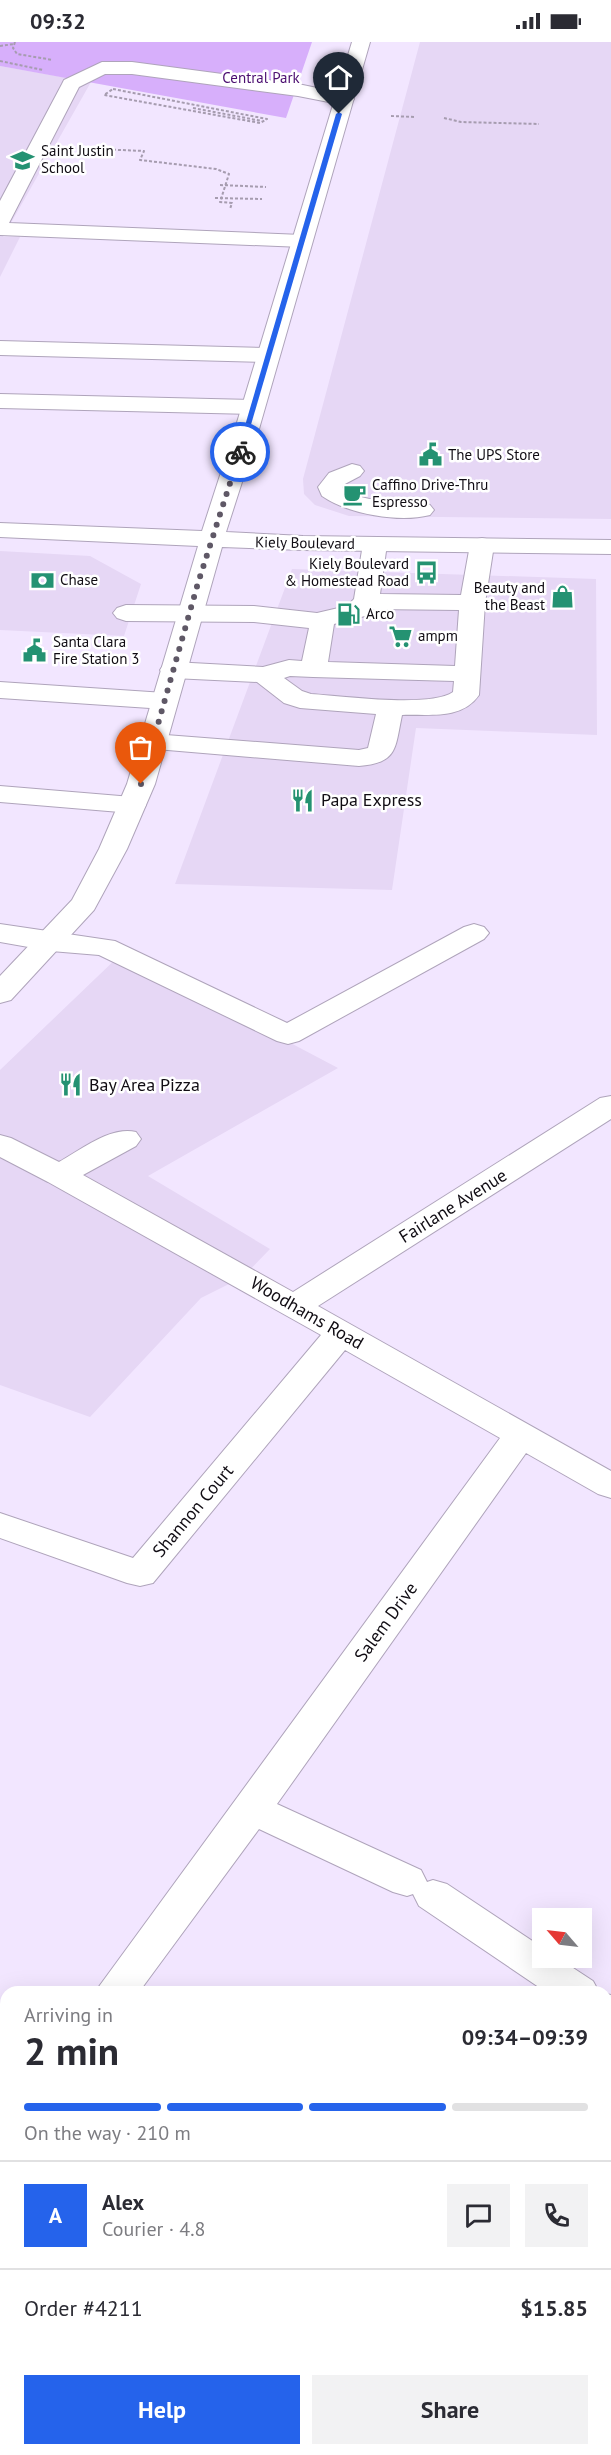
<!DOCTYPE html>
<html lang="en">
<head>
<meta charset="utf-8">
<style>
  body { margin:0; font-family:"PT Sans",sans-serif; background:#f2f2f3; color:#2b2b33; height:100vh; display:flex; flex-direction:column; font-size:22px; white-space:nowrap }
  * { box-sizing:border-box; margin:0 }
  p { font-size:20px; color:#7c7c81 }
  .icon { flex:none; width:33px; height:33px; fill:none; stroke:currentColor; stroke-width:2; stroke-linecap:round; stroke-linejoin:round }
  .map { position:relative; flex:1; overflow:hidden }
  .side { position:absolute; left:0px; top:1944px; width:612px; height:470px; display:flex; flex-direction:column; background:#fff; border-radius:18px 18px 0 0; box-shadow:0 6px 24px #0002 }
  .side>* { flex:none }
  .needle { width:39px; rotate:298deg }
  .fabs { position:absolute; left:532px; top:1866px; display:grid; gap:12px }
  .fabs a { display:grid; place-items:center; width:60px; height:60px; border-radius:0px; background:#fff; box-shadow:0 6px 24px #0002; font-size:30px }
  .pin { position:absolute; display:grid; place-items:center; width:51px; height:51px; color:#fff; margin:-62px -26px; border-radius:50% 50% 50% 0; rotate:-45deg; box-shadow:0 0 6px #0007 }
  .pin .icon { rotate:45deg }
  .courier { position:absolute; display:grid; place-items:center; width:60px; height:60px; margin:-30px; border:4px solid #2563eb; border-radius:50%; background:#fff; color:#222; box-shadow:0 2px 8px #0007 }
  .overview em { font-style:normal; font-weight:700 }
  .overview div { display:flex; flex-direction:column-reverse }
  .overview { display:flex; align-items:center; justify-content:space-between; height:102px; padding:0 24px }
  h1 { font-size:39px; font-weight:700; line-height:45px }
  .bar { display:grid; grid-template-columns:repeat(4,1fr); gap:9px 6px; align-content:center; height:72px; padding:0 24px }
  .bar i { height:8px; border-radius:4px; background:#e1e1e2 }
  .bar .current { background:#2563eb }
  .bar p { grid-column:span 4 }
  .line { display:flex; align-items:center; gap:15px; padding:0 24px; border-top:2px solid #e1e1e2 }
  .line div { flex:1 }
  .round { display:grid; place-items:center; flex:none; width:63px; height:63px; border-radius:0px; background:#f2f2f3 }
  .button { display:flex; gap:12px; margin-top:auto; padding:12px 24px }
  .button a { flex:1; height:69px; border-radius:0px; background:#2563eb; color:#fff; font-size:24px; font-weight:700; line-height:69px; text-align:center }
  .button a+a { background:#f2f2f3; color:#2b2b33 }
  .status { display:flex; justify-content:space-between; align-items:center; height:42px; padding:0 30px; background:#fff; direction:ltr }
  .status svg { height:16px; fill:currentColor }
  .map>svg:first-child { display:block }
</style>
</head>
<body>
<div class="status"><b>09:32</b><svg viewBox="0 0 49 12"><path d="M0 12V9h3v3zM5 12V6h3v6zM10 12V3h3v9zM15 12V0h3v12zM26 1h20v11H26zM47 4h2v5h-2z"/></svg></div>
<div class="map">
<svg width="611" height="2413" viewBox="0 0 611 2413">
  <rect width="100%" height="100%" fill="#f2e6ff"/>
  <!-- built -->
  <path fill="#e6d7f5" d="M420,0H611V477L349,474L315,463L304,452L303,437Z
    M0,24L91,40L3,195H20L0,235Z
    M0,509L90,514L141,542L124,594L0,588Z
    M292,527L596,537L597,693L416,686L392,848L175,842Z
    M121,912L338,1026L148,1134L270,1207L243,1235L201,1256L90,1375L0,1343V1028Z"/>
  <!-- green -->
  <path fill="#d7affb" d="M0,0H312L286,76L0,24Z
    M0,2150L6,2152V2408H50L47,2413H0Z"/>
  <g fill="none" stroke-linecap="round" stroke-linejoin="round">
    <defs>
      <path id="minor" d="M102,20H132L298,42L351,53L354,57L351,61L344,63L298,54L132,32H105L79,45L9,181L302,193L309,195L312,199L309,203L302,205L0,193V159L62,42L64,38Z
        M0,299L268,306L276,308L279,313L276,318L268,320L0,313Z
        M0,352L253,358L261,360L264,365L261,370L253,372L0,366Z
        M352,422L360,424L364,429L360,434L343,443L342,446C369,465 401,455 430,463L434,468L430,473C399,481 348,472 322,454L318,445L329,431Z
        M375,495L384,497L387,502L380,552L461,553L470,503L473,498L482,496L491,498L494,503L485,561L479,653C462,678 429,672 402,673C395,706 398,721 359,724L144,706L140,700L144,694L153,692L359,708L368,706L376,672L300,666L284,661L257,640L173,636L164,634L160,628L164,622L173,620L263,625L289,618L302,619L309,586L254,580L126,579L117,576L113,571L117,566L126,563L254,564L317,571L347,564L354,557L363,502L366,497ZM373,567L459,568L455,624L328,620L334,582L365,574ZM290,634L313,635L454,639L453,650C430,666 342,654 311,652L302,649L284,636Z
        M0,640L165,651L174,653L178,659L174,665L165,667L0,656Z
        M0,744L132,755L142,757L146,763L142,769L132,771L0,760Z
        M0,882L115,899L287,981L464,885L474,882L484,885L489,891L484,897L299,999L288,1002L277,999L99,913L51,909L0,900Z
        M611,1054V1077L318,1264L611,1429V1456L598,1452L526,1411L277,1762L421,1828L427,1840L433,1838L447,1842L543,1906V1916H558L593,1939L599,1950H546L419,1864L413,1852L407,1854L393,1850L259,1787L139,1950H95L500,1396L345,1308L153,1541L140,1544L127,1541L0,1496V1471L133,1516L321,1293L48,1140L0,1115V1093L11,1096L59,1120C81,1108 110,1084 136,1090L141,1097L136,1104L83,1133L293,1250L600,1056Z
        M606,1952L611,1953V1988L606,1987Z
        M0,2237L6,2239V2279L0,2277Z
        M171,2408H222L225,2413H174Z"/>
      <path id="major" d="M352,0H370L259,387L226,490L303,494L611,498V512L303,508L222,505L155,742L127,807L94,868L11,958L0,961V934L72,858L99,807L127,742L198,504L0,495V481L202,489L235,387Z"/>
    </defs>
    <!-- minor casing -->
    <use href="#minor" stroke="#afa4bb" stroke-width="2"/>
    <!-- major casing -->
    <use href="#major" stroke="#afa4bb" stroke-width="2"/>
    <!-- path-far1 -->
    <path stroke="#a69caf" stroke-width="2" stroke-dasharray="3 2" stroke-linecap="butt" d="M15,0L13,6L17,12L53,18
      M0,4L14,2
      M0,19L43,28
      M113,47L267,77L260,81L104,53Z
      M193,66L262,79
      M391,74L415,75
      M444,76L461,80L539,82
      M73,106L144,109L140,118L216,127L229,132L220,160L232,161L230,167
      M220,143L266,145
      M215,156L262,157"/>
    <!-- path -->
    <path stroke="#a69caf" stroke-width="4.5" stroke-dasharray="6 4" stroke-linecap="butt" d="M0,2037L6,2036"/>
    <!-- minor -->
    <use href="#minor" fill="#fff" fill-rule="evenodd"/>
    <!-- major -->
    <use href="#major" fill="#fff" fill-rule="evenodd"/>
  </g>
  <!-- route -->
  <path fill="#2563eb" d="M339,70L342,72L243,410L237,411L336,72Z"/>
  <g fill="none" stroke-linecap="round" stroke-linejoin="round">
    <!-- done -->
    <path stroke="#5f5866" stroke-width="6" stroke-dasharray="0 10.8" d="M141,742L198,541L240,410"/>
  </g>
  <!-- icons -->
  <defs>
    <symbol id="school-bare" viewBox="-9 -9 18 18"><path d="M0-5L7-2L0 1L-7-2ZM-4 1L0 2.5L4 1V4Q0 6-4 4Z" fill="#249272" stroke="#fff" stroke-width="2.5" paint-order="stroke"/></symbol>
    <symbol id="civic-bare" viewBox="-9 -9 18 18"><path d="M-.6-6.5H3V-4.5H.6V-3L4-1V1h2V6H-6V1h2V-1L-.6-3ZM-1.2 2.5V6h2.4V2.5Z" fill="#249272" stroke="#fff" stroke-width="2.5" paint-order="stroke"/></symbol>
    <symbol id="cafe-bare" viewBox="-9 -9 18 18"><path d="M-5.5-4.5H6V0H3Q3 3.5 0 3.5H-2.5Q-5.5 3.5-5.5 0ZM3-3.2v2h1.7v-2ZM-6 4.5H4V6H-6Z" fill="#249272" stroke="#fff" stroke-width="2.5" paint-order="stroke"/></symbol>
    <symbol id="bus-bare" viewBox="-9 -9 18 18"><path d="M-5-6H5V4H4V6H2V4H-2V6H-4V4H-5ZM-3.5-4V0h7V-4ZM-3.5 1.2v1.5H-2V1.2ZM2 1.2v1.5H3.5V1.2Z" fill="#249272" stroke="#fff" stroke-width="2.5" paint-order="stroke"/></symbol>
    <symbol id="bank-bare" viewBox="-9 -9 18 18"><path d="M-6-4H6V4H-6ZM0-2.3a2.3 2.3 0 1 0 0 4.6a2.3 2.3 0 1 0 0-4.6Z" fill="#249272" stroke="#fff" stroke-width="2.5" paint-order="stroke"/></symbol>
    <symbol id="shop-bare" viewBox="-9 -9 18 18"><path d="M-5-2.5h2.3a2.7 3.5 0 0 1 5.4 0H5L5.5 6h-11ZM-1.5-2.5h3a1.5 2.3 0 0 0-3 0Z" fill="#249272" stroke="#fff" stroke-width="2.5" paint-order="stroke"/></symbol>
    <symbol id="fuel-bare" viewBox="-9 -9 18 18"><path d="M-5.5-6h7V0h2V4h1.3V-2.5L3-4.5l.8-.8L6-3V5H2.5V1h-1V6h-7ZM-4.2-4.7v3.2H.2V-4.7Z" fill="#249272" stroke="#fff" stroke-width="2.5" paint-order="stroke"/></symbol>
    <symbol id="supermarket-bare" viewBox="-9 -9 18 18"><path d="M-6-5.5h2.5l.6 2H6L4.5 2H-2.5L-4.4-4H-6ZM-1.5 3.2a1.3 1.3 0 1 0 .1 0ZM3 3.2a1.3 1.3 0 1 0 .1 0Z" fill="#249272" stroke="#fff" stroke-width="2.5" paint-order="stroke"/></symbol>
    <symbol id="restaurant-bare" viewBox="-9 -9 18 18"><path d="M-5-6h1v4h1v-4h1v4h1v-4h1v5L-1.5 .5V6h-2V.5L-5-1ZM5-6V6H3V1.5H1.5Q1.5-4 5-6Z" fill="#249272" stroke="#fff" stroke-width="2.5" paint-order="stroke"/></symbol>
  </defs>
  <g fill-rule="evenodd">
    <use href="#school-bare" x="6" y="102" width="33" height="33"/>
    <use href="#civic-bare" x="414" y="396" width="33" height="33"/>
    <use href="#cafe-bare" x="338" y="436" width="33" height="33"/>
    <use href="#bus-bare" x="410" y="514" width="33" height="33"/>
    <use href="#bank-bare" x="26" y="522" width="33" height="33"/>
    <use href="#shop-bare" x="546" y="538" width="33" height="33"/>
    <use href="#fuel-bare" x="332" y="556" width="33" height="33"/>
    <use href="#supermarket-bare" x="384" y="578" width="33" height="33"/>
    <use href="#civic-bare" x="18" y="592" width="33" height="33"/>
    <use href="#restaurant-bare" x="286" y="742" width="33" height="33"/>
    <use href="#restaurant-bare" x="54" y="1026" width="33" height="33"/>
  </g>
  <g text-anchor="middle" stroke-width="5" stroke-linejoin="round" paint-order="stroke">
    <!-- far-park labels -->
    <g font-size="15" fill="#4b0e70" stroke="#fff">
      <text x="261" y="41">Central Park</text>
    </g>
    <!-- far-poi labels -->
    <g font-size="15" fill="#100c13" stroke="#fff" text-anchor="start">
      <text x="41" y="114">Saint Justin<tspan x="41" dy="17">School</tspan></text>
      <text x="448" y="418">The UPS Store</text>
      <text x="372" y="448">Caffino Drive-Thru<tspan x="372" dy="17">Espresso</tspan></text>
      <text x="409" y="527" text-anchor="end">Kiely Boulevard<tspan x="409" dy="17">&amp; Homestead Road</tspan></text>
      <text x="60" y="543">Chase</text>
      <text x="545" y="551" text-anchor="end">Beauty and<tspan x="545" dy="17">the Beast</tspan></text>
      <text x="366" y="577">Arco</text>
      <text x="418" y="599">ampm</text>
      <text x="53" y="605">Santa Clara<tspan x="53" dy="17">Fire Station 3</tspan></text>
    </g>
    <!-- far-street labels -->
    <g font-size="15" fill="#100c13" stroke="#fff">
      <text transform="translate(305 501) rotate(1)" y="5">Kiely Boulevard</text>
    </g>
    <!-- poi labels -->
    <g font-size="18" fill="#100c13" stroke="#fff" text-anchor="start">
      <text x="321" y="764">Papa Express</text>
      <text x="89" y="1049">Bay Area Pizza</text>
    </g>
    <!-- street labels -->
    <g font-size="18" fill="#100c13" stroke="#fff">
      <text transform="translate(453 1164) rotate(-32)" y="6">Fairlane Avenue</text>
      <text transform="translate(307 1271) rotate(30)" y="6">Woodhams Road</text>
      <text transform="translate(193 1469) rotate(-50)" y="6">Shannon Court</text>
      <text transform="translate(386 1580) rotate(-54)" y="6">Salem Drive</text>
    </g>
  </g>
</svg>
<div class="fabs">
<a><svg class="needle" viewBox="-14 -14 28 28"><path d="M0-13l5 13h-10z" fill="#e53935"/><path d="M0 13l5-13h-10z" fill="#7c7c81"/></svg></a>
</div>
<div class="pin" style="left:141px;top:742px;background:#ea580c"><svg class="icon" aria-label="bag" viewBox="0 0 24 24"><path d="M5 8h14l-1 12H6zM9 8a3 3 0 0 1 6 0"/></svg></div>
<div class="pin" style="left:339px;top:72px;background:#1f2937"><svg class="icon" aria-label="home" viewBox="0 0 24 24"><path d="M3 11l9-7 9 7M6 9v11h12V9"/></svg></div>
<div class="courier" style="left:240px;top:410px"><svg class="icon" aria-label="bike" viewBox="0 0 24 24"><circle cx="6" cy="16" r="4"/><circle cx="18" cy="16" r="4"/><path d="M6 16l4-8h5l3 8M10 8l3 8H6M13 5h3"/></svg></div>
<section class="side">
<div class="overview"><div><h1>2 min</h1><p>Arriving in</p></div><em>09:34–09:39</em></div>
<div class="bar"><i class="current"></i><i class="current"></i><i class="current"></i><i></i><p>On the way · 210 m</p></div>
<div class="line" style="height:108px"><b class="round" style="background:#2563eb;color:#fff">A</b><div><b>Alex</b><p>Courier · 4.8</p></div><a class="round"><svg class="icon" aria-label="chat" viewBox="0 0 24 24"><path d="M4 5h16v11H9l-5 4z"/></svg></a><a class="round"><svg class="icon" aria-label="phone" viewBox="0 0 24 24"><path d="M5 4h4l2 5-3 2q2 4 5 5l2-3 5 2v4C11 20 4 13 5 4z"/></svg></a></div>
<div class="line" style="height:78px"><div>Order #4211</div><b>$15.85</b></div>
<div class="button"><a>Help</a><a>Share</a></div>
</section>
</div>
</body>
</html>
